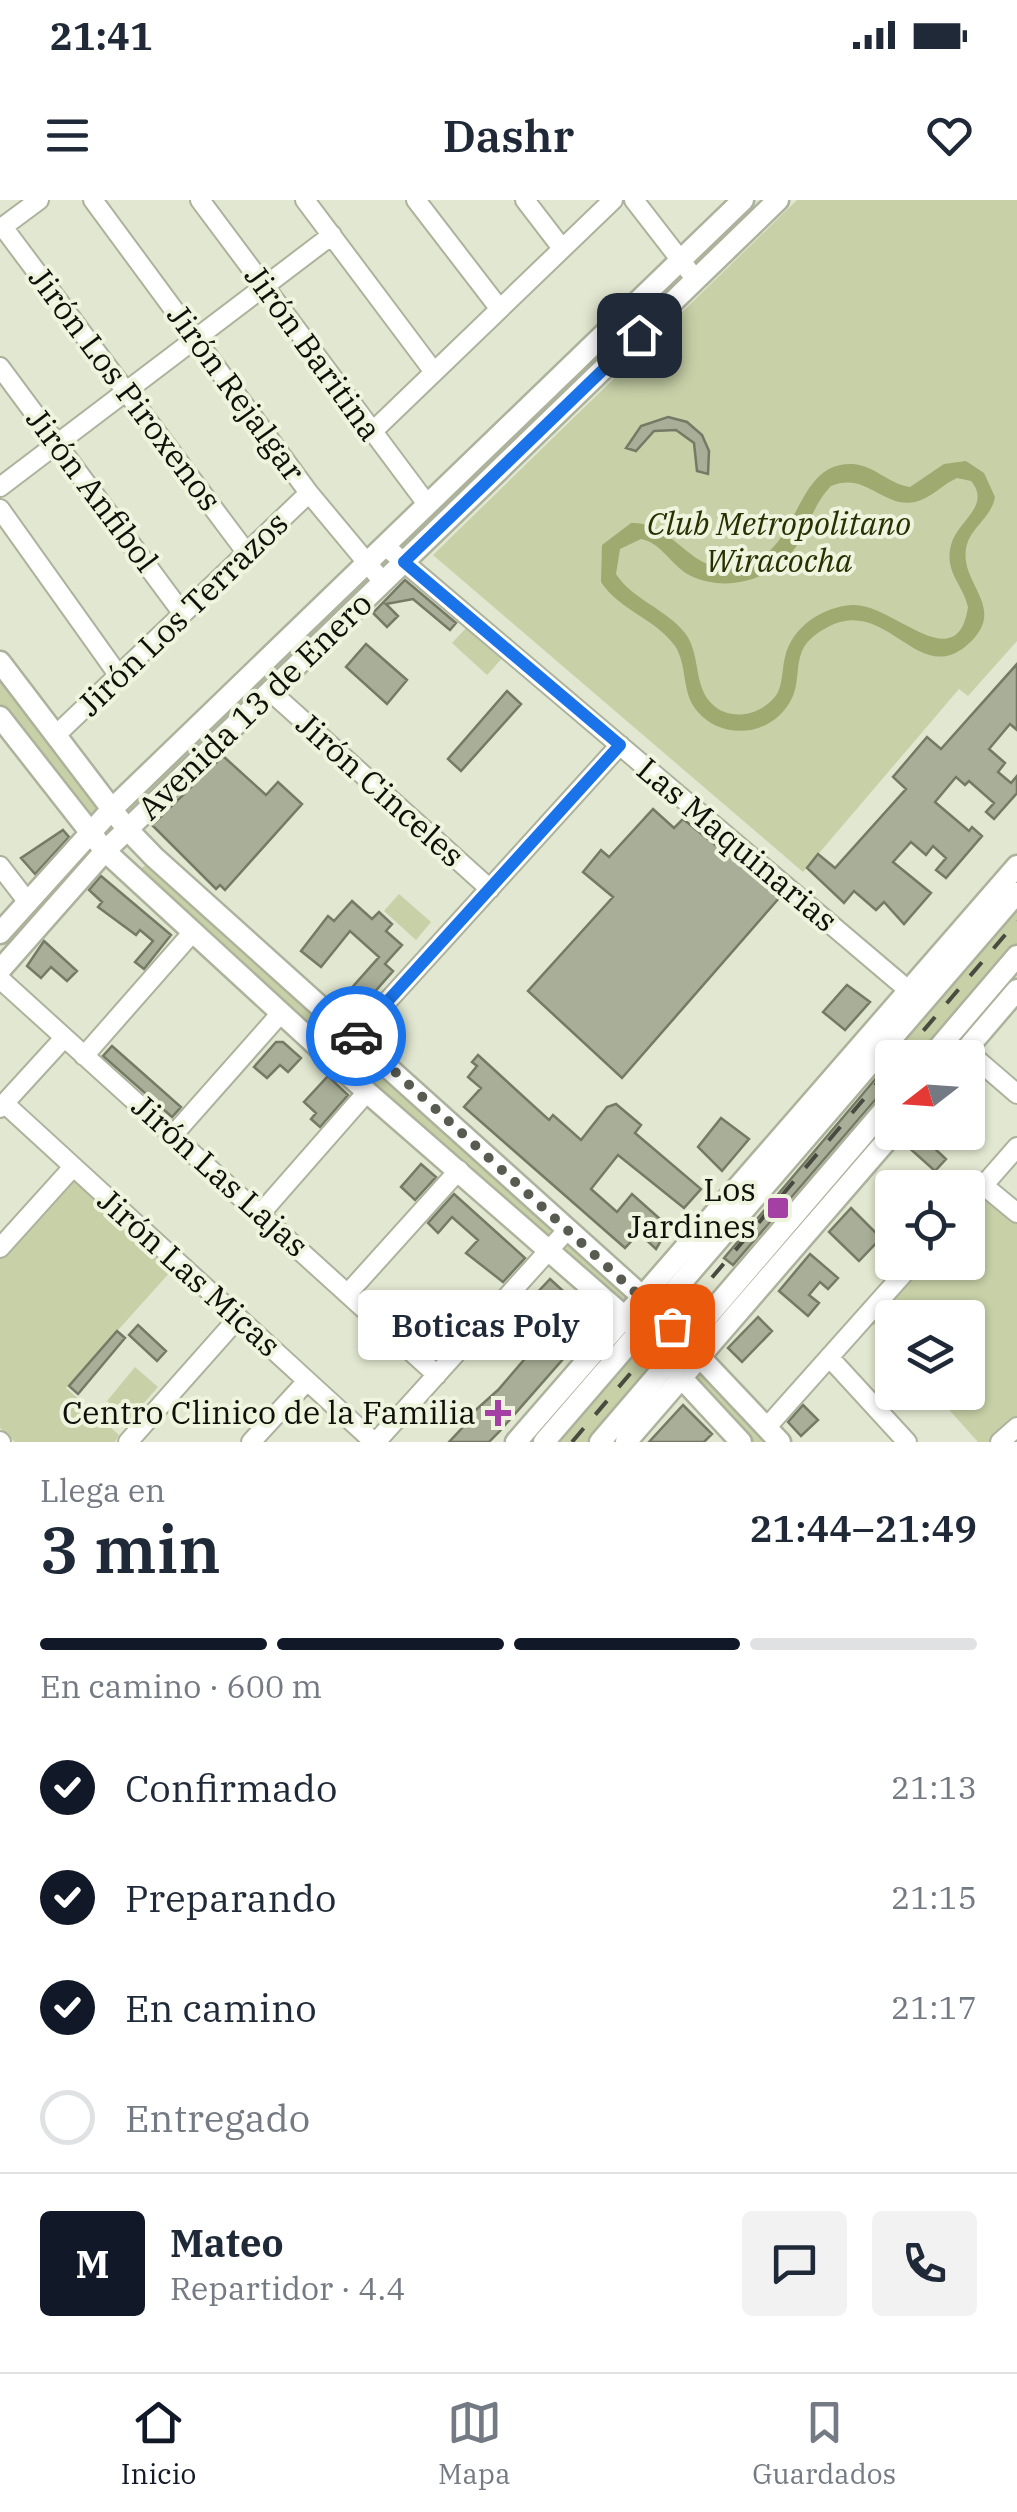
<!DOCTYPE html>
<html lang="es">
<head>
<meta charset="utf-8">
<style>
  body { margin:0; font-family:"IBM Plex Serif",serif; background:#f2f2f3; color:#1f2937; height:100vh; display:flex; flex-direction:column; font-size:38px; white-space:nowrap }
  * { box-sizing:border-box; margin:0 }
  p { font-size:32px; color:#747a83 }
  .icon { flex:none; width:55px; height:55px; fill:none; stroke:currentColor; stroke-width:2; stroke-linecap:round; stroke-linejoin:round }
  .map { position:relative; height:1242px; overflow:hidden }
  .panel { display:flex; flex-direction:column; background:#fff; flex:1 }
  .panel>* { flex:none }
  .needle { width:65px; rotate:253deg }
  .buttons { position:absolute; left:875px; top:840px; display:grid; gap:20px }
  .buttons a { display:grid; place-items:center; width:110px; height:110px; border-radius:10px; background:#fff; box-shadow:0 2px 8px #0004; font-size:50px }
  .pin { position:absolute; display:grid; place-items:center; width:85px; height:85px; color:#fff; margin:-42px; border-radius:20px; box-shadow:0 5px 15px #0006 }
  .courier { position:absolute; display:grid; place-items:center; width:100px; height:100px; margin:-50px; border:8px solid #1a73e8; border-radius:50%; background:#fff; color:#222; box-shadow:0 2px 12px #0007 }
  .bubble { position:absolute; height:70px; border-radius:10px; background:#fff; box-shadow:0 2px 8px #0004; font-size:32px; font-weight:600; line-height:70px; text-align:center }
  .headline em { font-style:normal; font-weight:600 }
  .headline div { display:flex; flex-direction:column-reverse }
  .headline { display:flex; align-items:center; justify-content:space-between; height:170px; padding:0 40px }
  h1 { font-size:65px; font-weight:600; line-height:75px }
  .bar { display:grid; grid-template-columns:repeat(4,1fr); gap:15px 10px; align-content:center; height:120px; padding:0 40px }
  .bar i { height:12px; border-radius:8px; background:#e0e1e3 }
  .bar .active { background:#111827 }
  .bar p { grid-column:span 4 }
  .line { display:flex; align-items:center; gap:25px; padding:0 40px; border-top:2px solid #e0e1e3 }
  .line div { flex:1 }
  .round { display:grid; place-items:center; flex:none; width:105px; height:105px; border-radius:10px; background:#f2f2f3 }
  ol { padding:0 40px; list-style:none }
  li { display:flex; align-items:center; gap:30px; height:110px }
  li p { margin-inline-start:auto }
  li .icon { padding:10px; border-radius:50%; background:#111827; color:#fff; stroke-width:4 }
  li:last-child { color:#747a83 }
  li i { width:55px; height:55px; border:5px solid #e0e1e3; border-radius:50% }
  .status { display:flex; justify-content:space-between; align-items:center; height:70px; padding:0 50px; background:#fff; direction:ltr }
  .status svg { height:28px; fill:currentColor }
  header { display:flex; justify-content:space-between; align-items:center; height:130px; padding:0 40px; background:#fff; font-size:45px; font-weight:600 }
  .dock { display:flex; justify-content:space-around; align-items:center; height:140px; border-top:2px solid #e0e1e3; background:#fff; font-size:28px; color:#747a83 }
  .dock a { display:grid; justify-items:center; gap:5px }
  .dock .active { color:#111827 }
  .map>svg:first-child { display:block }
</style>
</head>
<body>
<div class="status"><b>21:41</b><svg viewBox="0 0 49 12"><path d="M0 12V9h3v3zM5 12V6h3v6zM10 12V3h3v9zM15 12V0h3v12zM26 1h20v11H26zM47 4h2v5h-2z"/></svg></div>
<header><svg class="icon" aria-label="menu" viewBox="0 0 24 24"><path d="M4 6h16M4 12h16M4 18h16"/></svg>Dashr<svg class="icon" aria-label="heart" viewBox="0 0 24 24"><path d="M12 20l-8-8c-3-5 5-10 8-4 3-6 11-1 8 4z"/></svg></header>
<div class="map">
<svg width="1017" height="1242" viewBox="0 0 1017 1242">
  <rect width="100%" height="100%" fill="#e1e7d0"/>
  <!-- green -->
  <path fill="#c7d0a7" d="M797,0H1017V441L968,496L959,489L803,672L433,355Z
    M677,69L684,79L404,356L395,341Z
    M361,373L374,380L134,614L125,605Z
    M469,425L504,456L487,475L452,443Z
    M0,476L102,610L87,621L0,506Z
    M149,664L556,1029L550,1039L141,676V668Z
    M399,694L431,722L416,740L384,711Z
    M1017,703V747L921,857H914L895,842Z
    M71,978L172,1070L66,1188L119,1235L115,1242H15L0,1228V1058Z
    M985,992L1017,1019V1219L989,1242H978L934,1193L968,1192V1118H892V1146L870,1120L922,1063L968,1062V1012Z
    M571,1043L632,1097L622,1107L564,1053L562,1048Z
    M637,1149L658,1167L592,1242H556Z
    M700,1166L769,1242H751L690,1176Z
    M135,1167L158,1187L129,1220L107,1201Z"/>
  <!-- water -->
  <path fill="#9eaa70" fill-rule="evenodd" d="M966,261L984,273L995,297C991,319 969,328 966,349C960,385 1010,409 966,446C919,485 889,402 834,424C823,429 811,436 804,447C795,463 800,482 792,498C774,536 723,542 697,511C681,492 688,466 675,446C656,419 619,410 601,382L602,345L631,323C676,321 690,378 740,367C802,354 792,261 853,264C875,266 889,284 910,287L944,264ZM957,278L971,281C992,306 957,321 951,345C944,372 963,384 968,407C957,481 892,402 852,405C822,407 792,427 785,457C782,469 783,483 777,494C763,515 730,523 711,503C693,484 701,454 685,433C666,409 632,399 616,374L620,349L641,339C662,343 671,366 691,376C729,394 780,378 800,340C811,321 815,302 831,286C866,271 882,308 915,302C930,299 943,284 957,278Z"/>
  <!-- building -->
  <path fill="#a9ae98" stroke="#757a65" stroke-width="2.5" d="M668,217L687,222L702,235L709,251L708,274L697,271L694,243L676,230L654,231L636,251L626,248L641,226Z
    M405,380L456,423L450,430L413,399L386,404L398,416L387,427L373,413Z
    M366,444L407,480L387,504L346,467Z
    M1017,464V530L1010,524L989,549L1005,563L998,572L1011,583L1017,576V593L994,619L986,612L994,603L969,581L965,585L956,577L935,602L969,631L972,627L982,636L946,678L936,670L946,658L933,646L926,655L911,642L893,662L931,693L904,724L884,702L876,710L854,691L844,703L807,668L818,654L835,668L906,589L893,577L927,537L941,549Z
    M507,491L521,504L461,571L448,559Z
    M223,556L266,595L278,582L302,604L225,690L220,685L216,689L152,625Z
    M653,609L674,628L683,619L780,697L622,878L528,791L613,697L583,672L601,650L609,657Z
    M63,630L69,637L35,674L21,658Z
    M101,676L171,735L144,769L135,762L153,741L140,730L136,735L98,707L102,702L89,690Z
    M352,701L372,719L379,712L392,724L386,731L402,745L385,764L393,771L356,813L341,800L379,757L350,731L321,767L301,751L328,716L334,721Z
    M44,741L77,771L67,781L51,767L41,778L27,766Z
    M847,785L870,802L845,830L823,812Z
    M276,842H283L301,858L288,872L280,865L267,878L254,867Z
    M112,846L181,907L172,917L103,856Z
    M478,855L549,920L553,915L581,940L607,907L616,904L641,925L635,933L701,989L684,1008L618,955L591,989L617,1012L632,994L669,1027L656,1049L639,1033L625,1048L464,907L481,888L468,877L477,866L472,862Z
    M883,870L892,878V888L882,892L733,1065L724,1058Z
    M328,876L348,895L320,927L311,919L316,913L304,902Z
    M721,918L749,939L722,971L698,947Z
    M918,933L946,959L935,971L907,946Z
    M421,964L436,977L415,1000L401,987Z
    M454,994L525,1058L503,1082L466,1053L478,1040L452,1017L438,1033L428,1023Z
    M851,1008L881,1038L859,1061L829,1032Z
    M810,1054L838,1078L828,1089L820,1082L809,1095L819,1103L808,1116L779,1091Z
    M550,1079L597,1122L583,1137L536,1094Z
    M758,1117L772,1131L742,1162L728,1148Z
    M138,1125L166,1151L157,1161L129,1135Z
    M117,1131L125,1138L78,1194L69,1186Z
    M541,1140L563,1159L499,1232L489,1242H449L463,1227L460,1224L498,1190Z
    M683,1205L712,1234L704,1242H649Z
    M803,1205L818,1220L801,1236L788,1222Z"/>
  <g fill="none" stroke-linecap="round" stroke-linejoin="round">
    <defs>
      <path id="minor" d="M93,0L309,293L383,382
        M200,0L427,304
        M305,0L434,172
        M416,0L499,108
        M525,0L561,47
        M634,0L696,80
        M3,27L246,352
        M0,29L39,0
        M0,167L183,414
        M371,233L613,0
        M0,287L332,35
        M0,309L119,476
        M385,346L907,789
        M270,491L490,689
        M56,535L309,293
        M0,666L27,701
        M0,779L437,1175
        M354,838L620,545
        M966,850L1017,894
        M84,856L192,733
        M4,903L374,1242
        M0,908L64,838
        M174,934L281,813
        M983,985L1017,1013
        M968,1003L1017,947
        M261,1013L367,892
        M0,1048L73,967
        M349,1092L459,970
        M829,1157L907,1242
        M767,1227L914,1062
        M0,1241L1,1242
        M128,1242L238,1118
        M251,1242L307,1181
        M376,1242L568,1029
        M1000,1242L1017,1227"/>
      <path id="major" d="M0,462L127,629L154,657L644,1098L780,1242
        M0,517L105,651L367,892L626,1118L741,1242
        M0,733L112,609L743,0
        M0,770L105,651L778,0
        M930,858L1017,756
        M959,858L1017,790
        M516,1242L1017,666
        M544,1242L1017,693
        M600,1242L892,901
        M626,1242L894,932"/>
    </defs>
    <!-- minor casing -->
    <use href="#minor" stroke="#adb29c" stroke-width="22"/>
    <!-- major casing -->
    <use href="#major" stroke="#adb29c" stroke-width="25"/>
    <!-- minor -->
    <use href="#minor" stroke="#fff" stroke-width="18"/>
    <!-- major -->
    <use href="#major" stroke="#fff" stroke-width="20"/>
    <!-- rail -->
    <path stroke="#494b40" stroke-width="4" stroke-dasharray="18 18" stroke-linecap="butt" d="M900,858L1017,721
      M572,1242L892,866"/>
  </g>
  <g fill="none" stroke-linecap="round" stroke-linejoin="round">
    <!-- done -->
    <path stroke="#585b4f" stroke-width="10" stroke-dasharray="0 18" d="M356,836L672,1126"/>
    <!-- route -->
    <path stroke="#1a73e8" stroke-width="12" d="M356,836L620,545L404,362L639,135"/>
  </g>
  <!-- markers -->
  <g fill="#a43fa4" stroke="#eef4dd" stroke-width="4">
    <rect x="766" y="996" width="24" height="24" rx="5"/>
    <path d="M493 1198h10v10h10v10h-10v10h-10v-10h-10v-10h10z"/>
  </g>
  <g text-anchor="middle" stroke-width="8" stroke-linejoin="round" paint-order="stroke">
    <!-- street labels -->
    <g font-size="32" fill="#0f1009" stroke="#eef4dd">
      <text transform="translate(313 153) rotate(54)" y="11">Jirón Baritina</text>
      <text transform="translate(125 189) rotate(53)" y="11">Jirón Los Piroxenos</text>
      <text transform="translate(236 193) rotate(54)" y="11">Jirón Rejalgar</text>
      <text transform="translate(92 290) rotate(53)" y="11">Jirón Anfibol</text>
      <text transform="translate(183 414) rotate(-44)" y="11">Jirón Los Terrazos</text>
      <text transform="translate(255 506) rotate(-44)" y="11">Avenida 13 de Enero</text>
      <text transform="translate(380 590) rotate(42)" y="11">Jirón Cinceles</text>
      <text transform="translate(737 645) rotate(40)" y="11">Las Maquinarias</text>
      <text transform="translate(220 976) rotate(42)" y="11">Jirón Las Lajas</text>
      <text transform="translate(189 1073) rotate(42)" y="11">Jirón Las Micas</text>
    </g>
    <!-- park labels -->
    <g font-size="32" font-style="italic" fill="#282f01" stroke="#eef4dd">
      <text x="779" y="335">Club Metropolitano<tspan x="779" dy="37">Wiracocha</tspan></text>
    </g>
    <!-- poi labels -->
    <g font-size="32" fill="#0f1009" stroke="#eef4dd" text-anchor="end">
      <text x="756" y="1001">Los<tspan x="756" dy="37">Jardines</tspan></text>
      <text x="476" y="1224">Centro Clinico de la Familia</text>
    </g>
  </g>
</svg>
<div class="buttons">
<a><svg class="needle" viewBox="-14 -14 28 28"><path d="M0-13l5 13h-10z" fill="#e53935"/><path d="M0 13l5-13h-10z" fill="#747a83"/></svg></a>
<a><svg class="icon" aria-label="locate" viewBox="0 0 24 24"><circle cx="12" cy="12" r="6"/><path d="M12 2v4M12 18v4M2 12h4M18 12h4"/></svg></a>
<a><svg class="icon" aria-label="layers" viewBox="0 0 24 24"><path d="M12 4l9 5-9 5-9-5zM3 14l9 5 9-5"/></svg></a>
</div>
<div class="pin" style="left:672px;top:1126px;background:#ea580c"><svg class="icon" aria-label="bag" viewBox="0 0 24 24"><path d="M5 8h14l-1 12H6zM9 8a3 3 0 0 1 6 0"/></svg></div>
<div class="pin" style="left:639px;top:135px;background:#1f2937"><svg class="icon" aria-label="home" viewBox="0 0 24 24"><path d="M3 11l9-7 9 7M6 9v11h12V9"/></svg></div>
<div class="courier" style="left:356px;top:836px"><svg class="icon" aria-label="car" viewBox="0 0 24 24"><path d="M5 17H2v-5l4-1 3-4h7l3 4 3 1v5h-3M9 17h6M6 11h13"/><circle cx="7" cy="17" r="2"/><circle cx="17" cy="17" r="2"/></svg></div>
<div class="bubble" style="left:358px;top:1090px;width:255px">Boticas Poly</div>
</div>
<section class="panel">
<div class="headline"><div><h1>3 min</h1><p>Llega en</p></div><em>21:44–21:49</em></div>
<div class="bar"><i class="active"></i><i class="active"></i><i class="active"></i><i></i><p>En camino · 600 m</p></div>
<ol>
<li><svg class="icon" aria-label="check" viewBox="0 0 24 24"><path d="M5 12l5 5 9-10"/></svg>Confirmado<p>21:13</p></li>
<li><svg class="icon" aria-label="check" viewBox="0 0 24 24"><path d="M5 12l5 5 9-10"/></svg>Preparando<p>21:15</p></li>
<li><svg class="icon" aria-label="check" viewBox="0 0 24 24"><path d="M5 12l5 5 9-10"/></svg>En camino<p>21:17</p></li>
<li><i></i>Entregado</li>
</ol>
<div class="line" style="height:180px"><b class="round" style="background:#111827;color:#fff">M</b><div><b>Mateo</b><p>Repartidor · 4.4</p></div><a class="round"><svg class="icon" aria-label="chat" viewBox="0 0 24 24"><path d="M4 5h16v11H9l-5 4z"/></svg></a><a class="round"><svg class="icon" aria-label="phone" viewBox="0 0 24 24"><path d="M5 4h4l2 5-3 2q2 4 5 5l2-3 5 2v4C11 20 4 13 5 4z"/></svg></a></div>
</section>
<nav class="dock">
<a class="active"><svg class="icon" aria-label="home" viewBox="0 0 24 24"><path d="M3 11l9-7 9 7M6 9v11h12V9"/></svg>Inicio</a>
<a><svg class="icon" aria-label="map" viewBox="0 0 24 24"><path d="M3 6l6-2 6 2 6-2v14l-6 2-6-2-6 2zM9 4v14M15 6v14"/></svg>Mapa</a>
<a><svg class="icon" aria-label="saved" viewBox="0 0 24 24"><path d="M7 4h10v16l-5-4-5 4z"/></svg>Guardados</a>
</nav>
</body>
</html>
